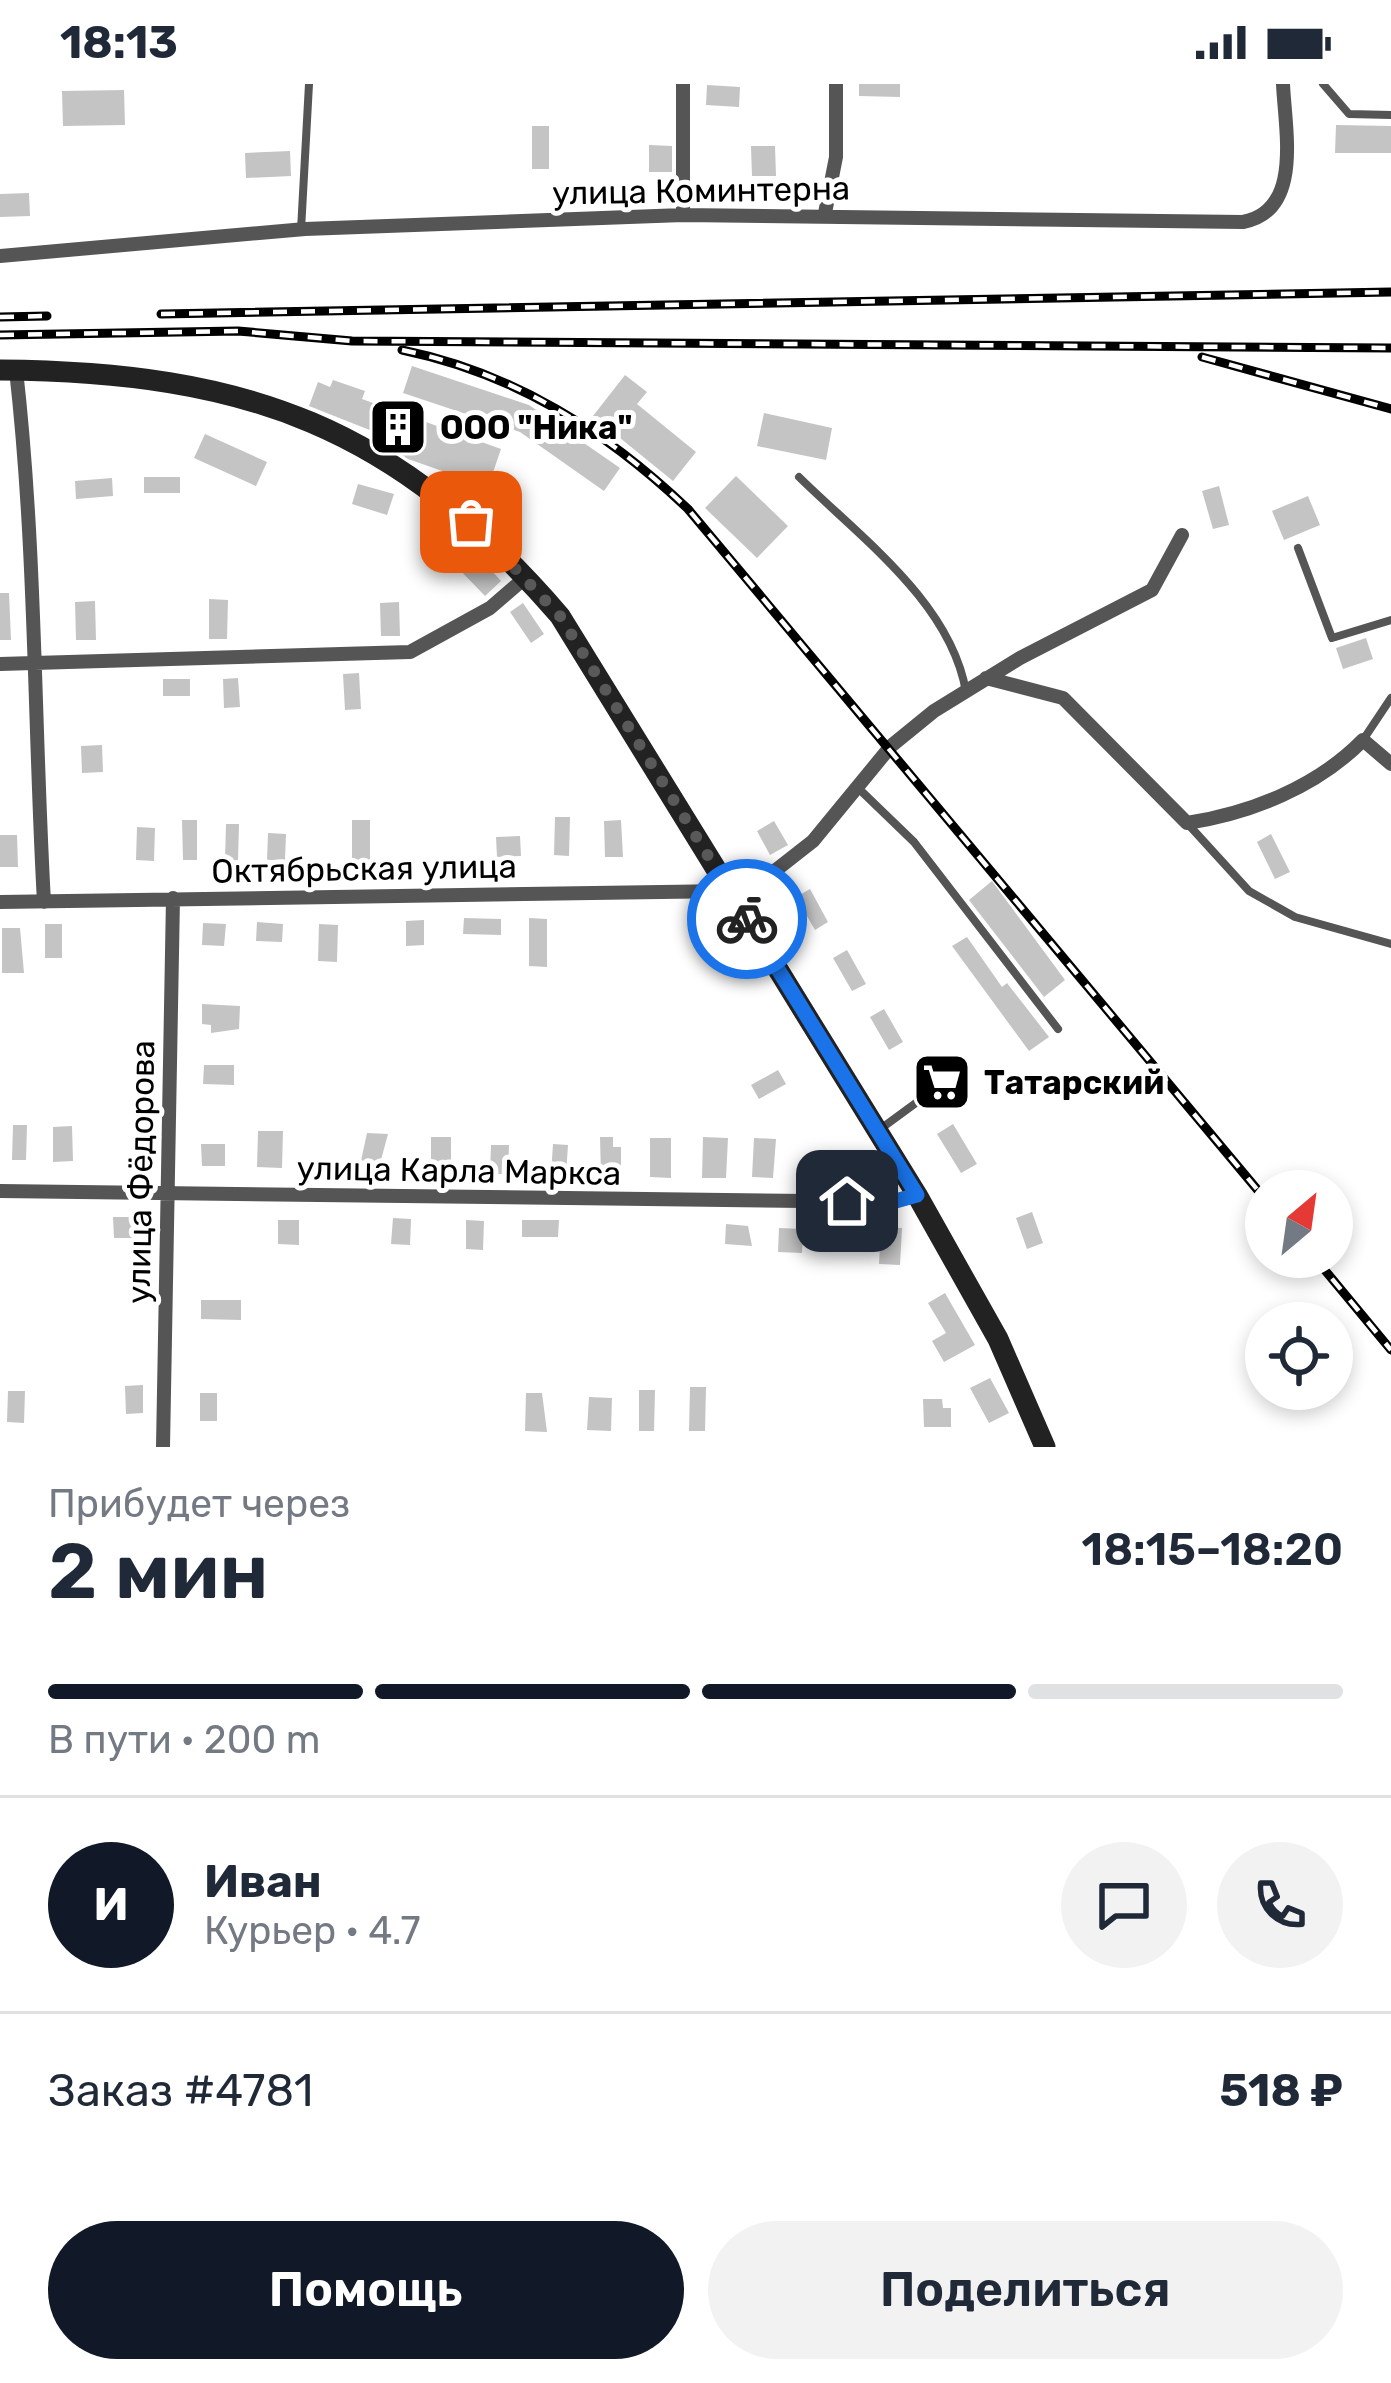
<!DOCTYPE html>
<html lang="ru">
<head>
<meta charset="utf-8">
<style>
  body { margin:0; font-family:Rubik,sans-serif; background:#f2f2f3; color:#1f2937; height:100vh; display:flex; flex-direction:column; font-size:45px; white-space:nowrap }
  * { box-sizing:border-box; margin:0 }
  p { font-size:39px; color:#747a83 }
  .icon { flex:none; width:66px; height:66px; fill:none; stroke:currentColor; stroke-width:2; stroke-linecap:round; stroke-linejoin:round }
  .map { position:relative; height:1363px; overflow:hidden }
  .details { display:flex; flex-direction:column; background:#fff; flex:1 }
  .details>* { flex:none }
  .needle { width:78px; rotate:29deg }
  .controls { position:absolute; left:1245px; top:1086px; display:grid; gap:24px }
  .controls a { display:grid; place-items:center; width:108px; height:108px; border-radius:50%; background:#fff; box-shadow:0 6px 18px #0003; font-size:60px }
  .pin { position:absolute; display:grid; place-items:center; width:102px; height:102px; color:#fff; margin:-51px; border-radius:24px; box-shadow:0 6px 18px #0006 }
  .courier { position:absolute; display:grid; place-items:center; width:120px; height:120px; margin:-60px; border:9px solid #1a73e8; border-radius:50%; background:#fff; color:#222; box-shadow:0 3px 15px #0007 }
  .summary em { font-style:normal; font-weight:600 }
  .summary div { display:flex; flex-direction:column-reverse }
  .summary { display:flex; align-items:center; justify-content:space-between; height:204px; padding:0 48px }
  h1 { font-size:78px; font-weight:600; line-height:90px }
  .bar { display:grid; grid-template-columns:repeat(4,1fr); gap:18px 12px; align-content:center; height:144px; padding:0 48px }
  .bar i { height:15px; border-radius:9px; background:#e0e1e3 }
  .bar .active { background:#111827 }
  .bar p { grid-column:span 4 }
  .line { display:flex; align-items:center; gap:30px; padding:0 48px; border-top:3px solid #e0e1e3 }
  .line div { flex:1 }
  .round { display:grid; place-items:center; flex:none; width:126px; height:126px; border-radius:63px; background:#f2f2f3 }
  .primary-button { display:flex; gap:24px; margin-top:auto; padding:24px 48px }
  .primary-button a { flex:1; height:138px; border-radius:72px; background:#111827; color:#fff; font-size:48px; font-weight:600; line-height:138px; text-align:center }
  .primary-button a+a { background:#f2f2f3; color:#1f2937 }
  .status { display:flex; justify-content:space-between; align-items:center; height:84px; padding:0 60px; background:#fff; direction:ltr }
  .status svg { height:33px; fill:currentColor }
  .map>svg:first-child { display:block }
</style>
</head>
<body>
<div class="status"><b>18:13</b><svg viewBox="0 0 49 12"><path d="M0 12V9h3v3zM5 12V6h3v6zM10 12V3h3v9zM15 12V0h3v12zM26 1h20v11H26zM47 4h2v5h-2z"/></svg></div>
<div class="map">
<svg width="1391" height="1363" viewBox="0 0 1391 1363">
  <rect width="100%" height="100%" fill="#fff"/>
  <!-- building -->
  <path fill="#c4c4c4" d="M859,0H900V13L859,12Z
    M707,1L740,3L739,23L706,21Z
    M124,6L125,41L63,42L62,7Z
    M1336,41L1391,42V69H1335Z
    M532,42H549V85H532Z
    M649,61L672,62V88H649Z
    M751,62H775L776,92H752Z
    M290,67L291,92L246,94L245,69Z
    M29,109L30,132L0,133V110Z
    M412,282L529,321L620,384L604,407L520,348L403,309Z
    M625,291L647,308L637,320L696,368L673,397L593,332Z
    M333,296L365,307L362,315L501,365L488,403L408,375L401,370L405,360L309,322L318,298L330,303Z
    M764,329L832,344L826,376L757,362Z
    M205,350L267,378L256,402L194,374Z
    M736,392L788,442L757,474L705,424Z
    M144,393H180V409H144Z
    M112,394L113,412L76,415L75,397Z
    M358,400L394,410L387,431L352,420Z
    M1219,402L1229,441L1213,445L1202,407Z
    M1308,412L1320,441L1284,456L1272,427Z
    M474,467L501,497L485,512L457,483Z
    M0,509H9L11,556H0Z
    M209,515L228,516L227,555H209Z
    M95,517L96,556H76L75,518Z
    M399,518L400,552H381L380,519Z
    M523,519L544,550L531,559L510,528Z
    M1366,554L1373,575L1343,585L1336,564Z
    M359,589L361,625L345,626L343,590Z
    M238,594L240,623L224,624L223,595Z
    M163,595H190V612H163Z
    M102,661L103,688L82,689L81,662Z
    M555,733H570L569,772L554,771Z
    M182,736H197V776H183Z
    M352,736H370V776H352Z
    M621,736L623,773H605L604,737Z
    M774,737L788,761L770,771L757,747Z
    M226,740H239L238,777H225Z
    M137,743L155,744L154,777L136,776Z
    M268,749L286,750L285,776H267Z
    M1271,750L1290,788L1275,795L1257,758Z
    M0,751H17L18,783H0Z
    M520,752L521,772L497,773L496,753Z
    M992,797L1065,896L1044,913L969,816Z
    M810,805L828,838L815,846L796,813Z
    M464,834L501,835V851L463,850Z
    M529,834L547,835V883L529,882Z
    M424,836V861L406,862V837Z
    M257,838L283,840L282,858L256,857Z
    M203,839L226,840L224,862L202,861Z
    M45,840H62V874H45Z
    M319,840L338,841L337,878L318,877Z
    M2,844H20L24,889H2Z
    M967,853L1002,903L1007,899L1049,953L1029,967L952,862Z
    M847,866L866,900L852,907L833,874Z
    M202,920L240,922L239,945L211,949V941L202,940Z
    M884,925L903,958L889,966L870,933Z
    M939,978L961,1007L945,1019L923,989Z
    M204,981H234V1001L203,1000Z
    M778,986L786,1000L759,1015L751,1001Z
    M953,1040L977,1080L961,1089L937,1050Z
    M13,1041H27L26,1076H12Z
    M72,1042L73,1077L53,1078V1043Z
    M258,1047H283L282,1084L257,1083Z
    M367,1049L388,1050L378,1087L359,1086Z
    M431,1053H451V1087H431Z
    M600,1053H613V1063H621V1090L601,1091Z
    M703,1053L728,1054L726,1094H702Z
    M650,1054H671V1094L650,1093Z
    M754,1054L776,1055L773,1094L752,1093Z
    M201,1060H225V1082H202Z
    M553,1060L568,1061L566,1091L551,1090Z
    M491,1061H509L508,1090H490Z
    M1032,1128L1043,1159L1027,1165L1016,1134Z
    M113,1133H139V1154H114Z
    M393,1134L411,1135L410,1161L391,1160Z
    M278,1136H299V1161L278,1160Z
    M466,1136L484,1137L483,1166L466,1165Z
    M522,1136H559L558,1153H522Z
    M726,1140L748,1142L752,1162L725,1160Z
    M881,1143L902,1144L900,1181L879,1180Z
    M779,1144L803,1145L802,1169L778,1168Z
    M945,1209L975,1261L944,1278L932,1257L946,1249L928,1219Z
    M201,1216H241V1236L201,1235Z
    M990,1294L1009,1329L989,1339L970,1304Z
    M143,1301V1329L126,1330L125,1302Z
    M690,1303H706L705,1347H689Z
    M639,1306H655L654,1347H639Z
    M8,1307H25L24,1339L7,1338Z
    M200,1309H217V1337H200Z
    M526,1309H542L547,1348L525,1347Z
    M589,1313L612,1314L611,1347L587,1346Z
    M923,1315H942L943,1324H951V1343H924Z"/>
  <g fill="none" stroke-linecap="round" stroke-linejoin="round">
    <!-- lane -->
    <path stroke="#555" stroke-width="8" d="M1323,0L1349,30L1391,31
      M301,146L309,0
      M799,393C861,454 951,519 966,608
      M1298,464L1332,554L1391,536
      M1363,656L1391,614
      M856,702L914,758L1058,945
      M1187,739L1249,807L1295,833L1391,860
      M879,1046L924,1013"/>
    <!-- street -->
    <path stroke="#555" stroke-width="14" d="M683,0V131
      M825,129L836,73V0
      M0,172L305,145L683,131L1243,138C1303,127 1285,46 1283,0
      M16,286C36,462 34,640 44,818
      M0,580L410,568L490,524L526,493
      M986,594L1063,614L1187,739C1251,729 1317,703 1363,656L1391,680
      M0,818L729,807L776,786L813,757L891,662L934,627L1020,574L1152,506L1182,451
      M0,1107L892,1118L917,1111
      M163,1363L173,814"/>
    <!-- secondary -->
    <path stroke="#222" stroke-width="21" d="M0,286C248,288 396,342 560,532L917,1111L998,1255L1045,1363"/>
    <defs>
      <path id="rail" d="M161,230L1391,208
        M0,233L47,232
        M0,251L238,247L352,257L1391,264
        M402,266C514,289 606,347 688,425L1266,1116
        M1202,273L1391,325
        M1314,1173L1391,1266"/>
    </defs>
    <!-- rail casing -->
    <use href="#rail" stroke="#000" stroke-width="9"/>
    <!-- rail -->
    <use href="#rail" stroke="#fff" stroke-width="4.5" stroke-dasharray="14" stroke-linecap="butt"/>
  </g>
  <g fill="none" stroke-linecap="round" stroke-linejoin="round">
    <!-- done -->
    <path stroke="#595959" stroke-width="12" stroke-dasharray="0 21.6" d="M471,438L560,532L747,835"/>
    <!-- route -->
    <path stroke="#1a73e8" stroke-width="15" d="M747,835L917,1111L892,1118L847,1117"/>
  </g>
  <!-- icons -->
  <defs>
    <symbol id="building-square" viewBox="-11 -11 22 22"><rect x="-9" y="-9" width="18" height="18" rx="4" fill="#000" stroke="#fff"/><path d="M-4-6H4V6H1V3H-1V6H-4ZM-2.5-4.3h1.7v1.8h-1.7ZM.8-4.3h1.7v1.8H.8ZM-2.5-1h1.7V.8h-1.7ZM.8-1h1.7V.8H.8Z" fill="#fff"/></symbol>
    <symbol id="supermarket-square" viewBox="-11 -11 22 22"><rect x="-9" y="-9" width="18" height="18" rx="4" fill="#000" stroke="#fff"/><path d="M-6-5.5h2.5l.6 2H6L4.5 2H-2.5L-4.4-4H-6ZM-1.5 3.2a1.3 1.3 0 1 0 .1 0ZM3 3.2a1.3 1.3 0 1 0 .1 0Z" fill="#fff"/></symbol>
  </defs>
  <g fill-rule="evenodd">
    <use href="#building-square" x="365" y="310" width="66" height="66"/>
    <use href="#supermarket-square" x="909" y="965" width="66" height="66"/>
  </g>
  <g text-anchor="middle" stroke-width="10" stroke-linejoin="round" paint-order="stroke">
    <!-- street labels -->
    <g font-size="33" fill="#000" stroke="#fff">
      <text transform="translate(701 106) rotate(-1)" y="12">улица Коминтерна</text>
      <text transform="translate(364 784) rotate(-1)" y="12">Октябрьская улица</text>
      <text transform="translate(459 1086) rotate(1)" y="12">улица Карла Маркса</text>
      <text transform="translate(140 1088) rotate(-89)" y="12">улица Фёдорова</text>
    </g>
    <!-- poi labels -->
    <g font-size="33" font-weight="bold" fill="#000" stroke="#fff" text-anchor="start">
      <text x="440" y="355">ООО "Ника"</text>
      <text x="984" y="1010">Татарский</text>
    </g>
  </g>
</svg>
<div class="controls">
<a><svg class="needle" viewBox="-14 -14 28 28"><path d="M0-13l5 13h-10z" fill="#e53935"/><path d="M0 13l5-13h-10z" fill="#747a83"/></svg></a>
<a><svg class="icon" aria-label="locate" viewBox="0 0 24 24"><circle cx="12" cy="12" r="6"/><path d="M12 2v4M12 18v4M2 12h4M18 12h4"/></svg></a>
</div>
<div class="pin" style="left:471px;top:438px;background:#ea580c"><svg class="icon" aria-label="bag" viewBox="0 0 24 24"><path d="M5 8h14l-1 12H6zM9 8a3 3 0 0 1 6 0"/></svg></div>
<div class="pin" style="left:847px;top:1117px;background:#1f2937"><svg class="icon" aria-label="home" viewBox="0 0 24 24"><path d="M3 11l9-7 9 7M6 9v11h12V9"/></svg></div>
<div class="courier" style="left:747px;top:835px"><svg class="icon" aria-label="bike" viewBox="0 0 24 24"><circle cx="6" cy="16" r="4"/><circle cx="18" cy="16" r="4"/><path d="M6 16l4-8h5l3 8M10 8l3 8H6M13 5h3"/></svg></div>
</div>
<section class="details">
<div class="summary"><div><h1>2 мин</h1><p>Прибудет через</p></div><em>18:15–18:20</em></div>
<div class="bar"><i class="active"></i><i class="active"></i><i class="active"></i><i></i><p>В пути · 200 m</p></div>
<div class="line" style="height:216px"><b class="round" style="background:#111827;color:#fff">И</b><div><b>Иван</b><p>Курьер · 4.7</p></div><a class="round"><svg class="icon" aria-label="chat" viewBox="0 0 24 24"><path d="M4 5h16v11H9l-5 4z"/></svg></a><a class="round"><svg class="icon" aria-label="phone" viewBox="0 0 24 24"><path d="M5 4h4l2 5-3 2q2 4 5 5l2-3 5 2v4C11 20 4 13 5 4z"/></svg></a></div>
<div class="line" style="height:156px"><div>Заказ #4781</div><b>518 ₽</b></div>
<div class="primary-button"><a>Помощь</a><a>Поделиться</a></div>
</section>
</body>
</html>
